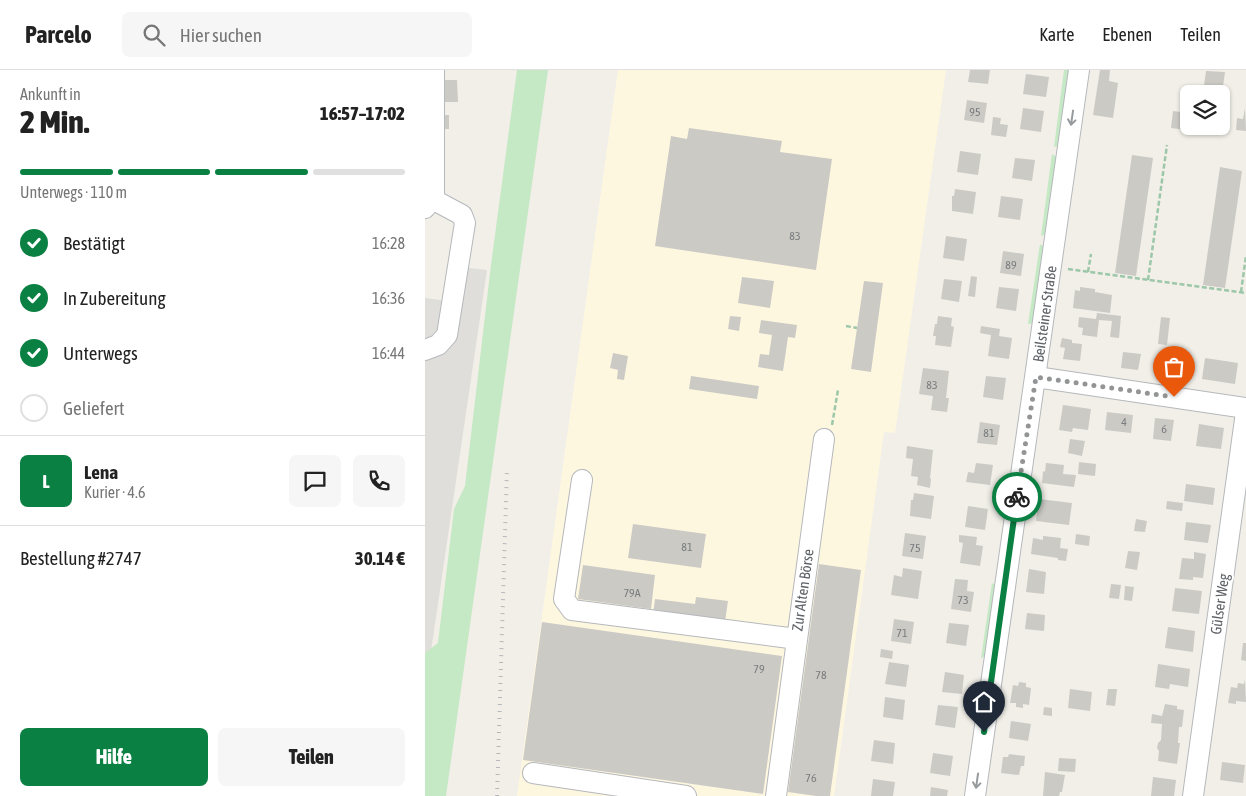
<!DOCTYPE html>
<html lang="de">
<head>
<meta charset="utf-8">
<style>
  body { margin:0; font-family:"Asap Condensed",sans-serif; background:#f6f6f6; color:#222; height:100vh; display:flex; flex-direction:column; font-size:19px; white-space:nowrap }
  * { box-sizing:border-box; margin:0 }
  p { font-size:16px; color:#767676 }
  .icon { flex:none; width:28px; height:28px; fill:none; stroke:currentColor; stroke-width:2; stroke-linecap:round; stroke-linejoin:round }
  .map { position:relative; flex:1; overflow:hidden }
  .sheet { display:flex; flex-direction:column; background:#fff; width:425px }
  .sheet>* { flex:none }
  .fabs { position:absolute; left:755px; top:15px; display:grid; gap:10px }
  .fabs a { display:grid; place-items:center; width:50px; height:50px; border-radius:8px; background:#fff; box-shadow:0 1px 4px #0004; font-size:25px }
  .pin { position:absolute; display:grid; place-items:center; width:42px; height:42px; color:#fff; margin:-51px -21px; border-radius:50% 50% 50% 0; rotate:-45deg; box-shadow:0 0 5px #0007 }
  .pin .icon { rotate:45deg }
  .courier { position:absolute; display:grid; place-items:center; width:50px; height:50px; margin:-25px; border:4px solid #0b8043; border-radius:50%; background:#fff; color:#222; box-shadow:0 1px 6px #0007 }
  .overview em { font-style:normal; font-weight:800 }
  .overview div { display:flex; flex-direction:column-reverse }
  .overview { display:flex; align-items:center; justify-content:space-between; height:85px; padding:0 20px }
  h1 { font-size:32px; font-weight:800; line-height:38px }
  .bar { display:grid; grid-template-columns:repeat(4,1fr); gap:8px 5px; align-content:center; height:60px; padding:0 20px }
  .bar i { height:6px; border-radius:4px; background:#e0e0e0 }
  .bar .current { background:#0b8043 }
  .bar p { grid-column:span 4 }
  .line { display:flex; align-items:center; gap:12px; padding:0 20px; border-top:1px solid #e0e0e0 }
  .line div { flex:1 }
  .round { display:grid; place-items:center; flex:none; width:52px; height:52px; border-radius:8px; background:#f6f6f6 }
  ol { padding:0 20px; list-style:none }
  li { display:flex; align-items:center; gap:15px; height:55px }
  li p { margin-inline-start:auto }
  li .icon { padding:5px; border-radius:50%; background:#0b8043; color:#fff; stroke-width:4 }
  li:last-child { color:#767676 }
  li i { width:28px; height:28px; border:2px solid #e0e0e0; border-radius:50% }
  .primary-button { display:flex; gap:10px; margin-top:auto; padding:10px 20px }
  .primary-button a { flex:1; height:58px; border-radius:8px; background:#0b8043; color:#fff; font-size:20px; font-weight:800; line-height:58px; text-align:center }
  .primary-button a+a { background:#f6f6f6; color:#222 }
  header { display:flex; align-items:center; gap:30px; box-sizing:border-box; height:70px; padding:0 25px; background:#fff; border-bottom:1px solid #e0e0e0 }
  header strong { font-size:24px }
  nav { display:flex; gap:28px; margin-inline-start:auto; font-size:18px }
  .search { width:350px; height:45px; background:#f6f6f6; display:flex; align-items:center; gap:12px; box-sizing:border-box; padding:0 18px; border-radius:8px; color:#767676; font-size:19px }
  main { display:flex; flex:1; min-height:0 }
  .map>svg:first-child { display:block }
</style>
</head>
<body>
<header>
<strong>Parcelo</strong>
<div class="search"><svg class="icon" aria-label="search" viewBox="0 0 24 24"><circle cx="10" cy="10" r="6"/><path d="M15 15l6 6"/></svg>Hier suchen</div>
<nav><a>Karte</a><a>Ebenen</a><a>Teilen</a></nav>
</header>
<main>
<section class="sheet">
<div class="overview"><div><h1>2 Min.</h1><p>Ankunft in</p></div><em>16:57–17:02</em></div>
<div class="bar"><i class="current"></i><i class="current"></i><i class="current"></i><i></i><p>Unterwegs · 110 m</p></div>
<ol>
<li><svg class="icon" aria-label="check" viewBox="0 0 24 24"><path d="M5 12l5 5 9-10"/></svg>Bestätigt<p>16:28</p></li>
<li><svg class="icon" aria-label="check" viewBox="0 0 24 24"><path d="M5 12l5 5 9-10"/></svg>In Zubereitung<p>16:36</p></li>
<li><svg class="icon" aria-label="check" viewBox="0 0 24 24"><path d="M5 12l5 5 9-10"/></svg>Unterwegs<p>16:44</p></li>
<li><i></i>Geliefert</li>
</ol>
<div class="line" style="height:90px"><b class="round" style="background:#0b8043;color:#fff">L</b><div><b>Lena</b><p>Kurier · 4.6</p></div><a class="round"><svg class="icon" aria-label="chat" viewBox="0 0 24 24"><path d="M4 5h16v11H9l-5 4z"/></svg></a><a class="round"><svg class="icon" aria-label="phone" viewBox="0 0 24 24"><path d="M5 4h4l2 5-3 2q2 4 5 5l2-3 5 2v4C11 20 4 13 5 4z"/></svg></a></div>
<div class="line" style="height:65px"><div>Bestellung #2747</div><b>30.14 €</b></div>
<div class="primary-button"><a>Hilfe</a><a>Teilen</a></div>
</section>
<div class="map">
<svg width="821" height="726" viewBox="0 0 821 726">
  <rect width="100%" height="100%" fill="#f1efe8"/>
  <!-- commercial -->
  <path fill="#fef7e0" d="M193,0H521L470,363L459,362L409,726H92Z"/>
  <!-- industrial -->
  <path fill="#e0deda" d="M27,196L62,200L0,622V228L23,231Z"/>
  <!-- green -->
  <path fill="#c5e8c5" d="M92,0H123L21,726H0V583L13,573L29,439L40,416L66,195Z
    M639,0H647L637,75L629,77Z
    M627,84L635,89L624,163L616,166Z
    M615,174L622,179L611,253L603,254Z
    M567,513L573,517L563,585L556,588Z"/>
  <!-- building -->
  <path fill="#cccac5" d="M545,0H565L563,14L543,12Z
    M675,0H685L684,11L693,13L688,48L668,45Z
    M781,1L800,2L797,24L778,23Z
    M601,4L624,7L621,27L598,24Z
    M19,10H32L33,32H19Z
    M542,30L562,33L559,53L539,50Z
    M796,33L805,34L802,52L796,51Z
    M598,38L619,41L616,62L595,59Z
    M820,38L821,61L811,60L812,48L818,49Z
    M748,41L763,43L761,60L746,58Z
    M18,45H24V59H18Z
    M568,47L576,48L575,54L583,55L581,67L566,65Z
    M264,58L357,71L355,82L407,89L391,200L230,176L246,66L262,69Z
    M535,81L556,84L553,105L532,102Z
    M707,85L728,88L711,206L690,203Z
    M590,88L610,90L607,111L587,108Z
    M795,97L817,101L800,218L778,215Z
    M530,119L551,122L548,144L527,141V126H529Z
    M576,126L598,129L595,150L573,147Z
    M521,166L542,169L539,191L518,188Z
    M578,181L599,184L596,206L575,203Z
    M546,206L552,207L550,227L543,226Z
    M317,207L349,211L345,238L313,233Z
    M519,209L537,211L534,232L516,229Z
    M439,211L458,213L446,302L426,299Z
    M574,217L594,219L591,241L571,238Z
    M655,217L670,219V222L687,225L685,243L648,238L650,220L655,221Z
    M672,243L696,246L694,268L685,267L687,251L674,250L672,267L657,265L658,258L653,257L654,247L671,249Z
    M305,246L316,247L314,261L303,259Z
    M513,246L527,248L526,256L529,257L526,277L510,275L511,266H508L510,254H512Z
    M736,247L745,248L742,275L733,274Z
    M336,250L372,255L370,268L363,267L358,301L333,297L335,284L344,285L347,265L334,263Z
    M556,256L575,259L574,266L587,268L584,289L563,286L566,265L555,263Z
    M637,268L647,270V273L657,274L655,291L638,289L640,278L635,277Z
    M698,282L716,284L713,300L696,298Z
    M188,283L203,286L199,310L192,309L193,300L185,298Z
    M738,284L757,287L756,290H761L760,297H756L754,306L736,304Z
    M780,288L813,293L810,314L777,309Z
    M498,298L524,301L521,328H524L522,342L506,340L508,326L494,324Z
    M266,306L334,316L332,329L264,319Z
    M561,306L581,308L578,330L558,327Z
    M638,335L666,339L663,360L648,358L647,362L634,360Z
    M682,342L708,345L706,363L680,360Z
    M730,348L749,350L746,371L728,369Z
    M555,352L575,355L572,375L552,373Z
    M774,354L799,358L796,379L771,376Z
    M645,369L660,371L657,386L643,383Z
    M482,376L508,380L505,408L506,409L505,418L492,415L493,407L486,406L488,389L481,388Z
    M654,392L671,394L670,406L653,404Z
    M551,393L568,395L565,415L541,412L543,402L549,403Z
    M621,393L639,395L638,404L651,405L649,417L617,413L618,401L620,402Z
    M761,414L790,418L788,435L759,431Z
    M489,423L509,426L506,449L485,446L486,430H488Z
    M614,429L647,433L644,455L611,451Z
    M742,431L758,433L757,441L741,439Z
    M543,436L563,439L560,460L540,457Z
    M711,449L722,451L720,462L709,461Z
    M761,452L786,455L783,473L759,470Z
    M208,454L281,464L276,498L203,488Z
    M480,463L501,466L498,489L477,486Z
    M651,464L665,466L664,476L650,474Z
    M534,465L552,467L551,475L558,476L555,496L535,493L538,473L534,472Z
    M618,466L636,468L635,478L643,479L641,491L633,490V488L606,484L608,468L618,470Z
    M703,481L715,482L712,500L700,498Z
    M769,482L781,484L778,508L768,507V510L754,509L757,488L769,489Z
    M394,494L436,500L405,726H391L363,722Z
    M158,495L230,505L226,539L153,529Z
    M478,498L497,501L493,529L466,525L469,505L477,507Z
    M604,499L621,502L619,524L601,522Z
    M530,509L543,510L542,521L549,522L546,542L526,539Z
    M686,514L696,515L694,529L684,528Z
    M700,516L709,517L707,531L699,530Z
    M750,518L777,521L774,544L747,541Z
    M271,527L303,531L300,552L228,544L230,529L270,534Z
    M602,543L620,545L619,561L600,559Z
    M469,549L489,552L486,574L466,571Z
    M117,552L357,586L338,724L98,690Z
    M524,553L544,555L541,576L521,573Z
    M743,557L770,561L768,582L740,578Z
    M818,573H821V591L816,590Z
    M456,579L468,581L467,589L455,587Z
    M464,592L484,595L481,617L460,614Z
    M733,594L765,599L763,617L745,614L744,619L730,617Z
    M520,602L539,605L537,624L517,622Z
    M820,609L821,632L811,631V634L803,633L806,617L812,618L813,613L819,614Z
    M594,612L601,613V617L606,618L604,635L598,634V638L591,637V633H585L588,615L593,616Z
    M645,619L667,622L665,641L643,638Z
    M683,619H692L690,636L681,635Z
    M460,627L480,630L478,650L458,647Z
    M740,634L752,636V639L759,640L757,657H754L753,673H755L752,694L733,691L734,681L732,678L733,673L736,670L737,654L726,653L727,644L737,646Z
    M513,635L533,637L530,658L510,655Z
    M619,637L627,638V646L618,645Z
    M586,651L606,654L603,671L584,668Z
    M449,670L470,673L468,694L446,691Z
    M508,683L528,686L525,706L505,703Z
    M584,684L600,686L599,696H596L594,705L576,703L578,687H583Z
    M634,688L651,689L650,702L633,701Z
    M797,692L820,695L818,713L795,710Z
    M620,702L640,705L637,722H635L634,726H618Z
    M728,707L751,710L749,726H726Z
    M448,709L470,712L468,726H446Z
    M506,717L523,720L522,726H505Z"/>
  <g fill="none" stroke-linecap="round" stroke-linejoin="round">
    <defs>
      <path id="minor" d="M0,138L9,126V0
        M0,280L13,275L22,265L40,153L37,145L7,129
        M611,307L821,338
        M157,410L139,529L147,540L372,569
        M108,703L261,726
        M351,726L399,369
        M550,726L654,0
        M768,726L821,342"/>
    </defs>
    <!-- minor casing -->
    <use href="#minor" stroke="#b5b8bc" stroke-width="22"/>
    <!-- path -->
    <path stroke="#9cc7a9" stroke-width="2.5" stroke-dasharray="5 2.5" stroke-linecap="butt" d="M643,199L821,223
      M663,202L666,184
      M723,210L742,75
      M816,222L821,186
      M421,256L432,258
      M407,355L413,320"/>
    <!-- minor -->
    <use href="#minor" stroke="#fff" stroke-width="20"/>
    <!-- rail -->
    <path stroke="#b6b7b8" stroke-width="4" stroke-dasharray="1 6" stroke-linecap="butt" d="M72,726L82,399"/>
  </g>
  <!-- one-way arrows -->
  <defs><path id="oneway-shaft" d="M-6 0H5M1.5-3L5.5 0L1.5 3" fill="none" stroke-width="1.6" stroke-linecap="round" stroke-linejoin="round" transform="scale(1.25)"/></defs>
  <g stroke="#979a9d">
    <use href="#oneway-shaft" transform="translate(647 48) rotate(98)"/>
    <use href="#oneway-shaft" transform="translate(552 711) rotate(98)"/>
  </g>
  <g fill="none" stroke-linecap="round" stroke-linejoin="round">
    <!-- done -->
    <path stroke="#929495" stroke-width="5" stroke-dasharray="0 9" d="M592,427L611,307L749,327"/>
    <!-- route -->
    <path stroke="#0b8043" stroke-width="6" d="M559,662L592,427"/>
  </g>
  <g text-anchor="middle" stroke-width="4" stroke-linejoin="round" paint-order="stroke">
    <!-- number labels -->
    <g font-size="12" fill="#7a7d7f">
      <text x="550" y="46">95</text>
      <text x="370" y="170">83</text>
      <text x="586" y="199">89</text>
      <text x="507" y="319">83</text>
      <text x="699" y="356">4</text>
      <text x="739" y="363">6</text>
      <text x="564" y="367">81</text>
      <text x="262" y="481">81</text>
      <text x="490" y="482">75</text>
      <text x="207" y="527">79A</text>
      <text x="538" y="534">73</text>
      <text x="477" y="567">71</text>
      <text x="334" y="603">79</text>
      <text x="396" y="609">78</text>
      <text x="386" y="712">76</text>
    </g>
    <!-- street labels -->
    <g font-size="15" fill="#5f6368" stroke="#fff">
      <text transform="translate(620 244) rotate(-82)" y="5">Beilsteiner Straße</text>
      <text transform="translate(378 520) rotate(-82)" y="5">Zur Alten Börse</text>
      <text transform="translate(795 534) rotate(-82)" y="5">Gülser Weg</text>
    </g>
  </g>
</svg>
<div class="fabs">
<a><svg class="icon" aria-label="layers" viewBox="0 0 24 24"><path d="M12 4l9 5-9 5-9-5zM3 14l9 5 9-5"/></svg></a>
</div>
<div class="pin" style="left:749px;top:327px;background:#ea580c"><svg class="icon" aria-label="bag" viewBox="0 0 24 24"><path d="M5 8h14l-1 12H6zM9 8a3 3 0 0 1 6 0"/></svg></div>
<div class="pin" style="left:559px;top:662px;background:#1f2937"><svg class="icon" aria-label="home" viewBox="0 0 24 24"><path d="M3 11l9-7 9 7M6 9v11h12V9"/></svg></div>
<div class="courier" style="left:592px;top:427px"><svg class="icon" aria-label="bike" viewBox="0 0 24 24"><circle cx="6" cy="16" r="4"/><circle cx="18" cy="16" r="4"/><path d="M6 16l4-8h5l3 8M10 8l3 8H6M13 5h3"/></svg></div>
</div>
</main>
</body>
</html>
